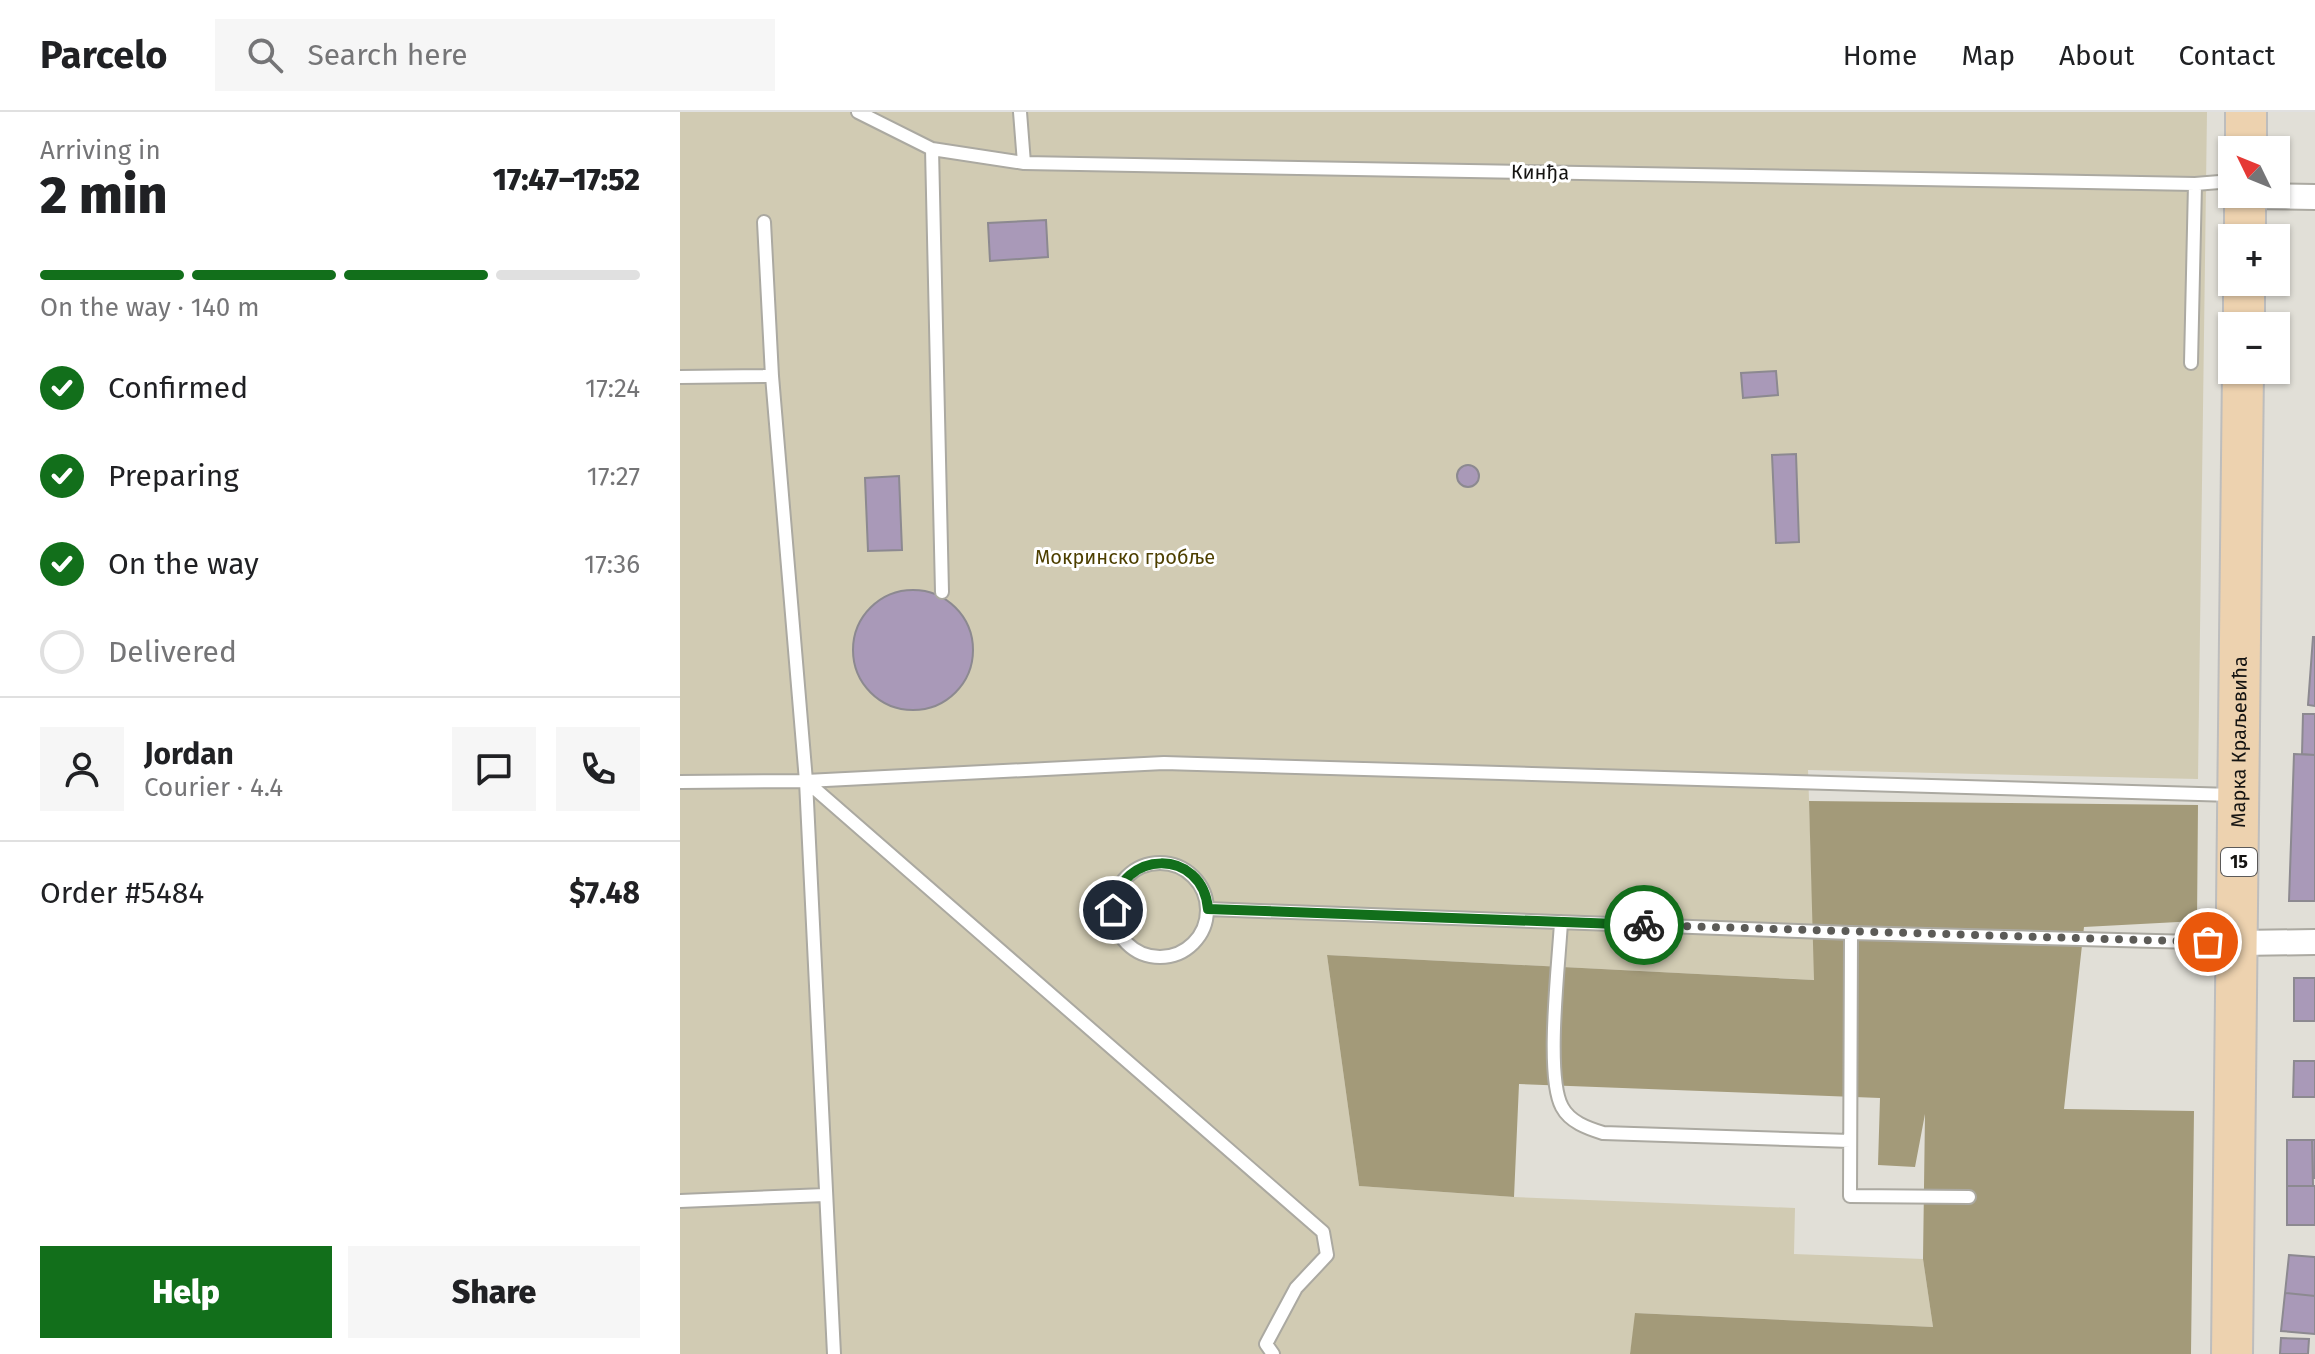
<!DOCTYPE html>
<html lang="en">
<head>
<meta charset="utf-8">
<style>
  body { margin:0; font-family:"Fira Sans",sans-serif; background:#f6f6f6; color:#202124; height:100vh; display:flex; flex-direction:column; font-size:30px; white-space:nowrap }
  * { box-sizing:border-box; margin:0 }
  p { font-size:26px; color:#757577 }
  .icon { flex:none; width:44px; height:44px; fill:none; stroke:currentColor; stroke-width:2; stroke-linecap:round; stroke-linejoin:round }
  .map { position:relative; flex:1; overflow:hidden }
  .drawer { display:flex; flex-direction:column; background:#fff; width:680px }
  .drawer>* { flex:none }
  .needle { width:52px; rotate:313deg }
  .fabs { position:absolute; left:1538px; top:24px; display:grid; gap:16px }
  .fabs a { display:grid; place-items:center; width:72px; height:72px; border-radius:0px; background:#fff; box-shadow:0 2px 6px #0004; font-size:40px }
  .pin { position:absolute; display:grid; place-items:center; width:68px; height:68px; color:#fff; margin:-34px; border:4px solid #fff; border-radius:50%; box-shadow:0 2px 8px #0007 }
  .courier { position:absolute; display:grid; place-items:center; width:80px; height:80px; margin:-40px; border:6px solid #126f1b; border-radius:50%; background:#fff; color:#222; box-shadow:0 2px 10px #0007 }
  .overview em { font-style:normal; font-weight:800 }
  .overview div { display:flex; flex-direction:column-reverse }
  .overview { display:flex; align-items:center; justify-content:space-between; height:136px; padding:0 40px }
  h1 { font-size:52px; font-weight:800; line-height:60px }
  .bar { display:grid; grid-template-columns:repeat(4,1fr); gap:12px 8px; align-content:center; height:96px; padding:0 40px }
  .bar i { height:10px; border-radius:6px; background:#e0e0e0 }
  .bar .on { background:#126f1b }
  .bar p { grid-column:span 4 }
  .line { display:flex; align-items:center; gap:20px; padding:0 40px; border-top:2px solid #e0e0e0 }
  .line div { flex:1 }
  .round { display:grid; place-items:center; flex:none; width:84px; height:84px; border-radius:0px; background:#f6f6f6 }
  ol { padding:0 40px; list-style:none }
  li { display:flex; align-items:center; gap:24px; height:88px }
  li p { margin-inline-start:auto }
  li .icon { padding:8px; border-radius:50%; background:#126f1b; color:#fff; stroke-width:4 }
  li:last-child { color:#757577 }
  li i { width:44px; height:44px; border:4px solid #e0e0e0; border-radius:50% }
  .button { display:flex; gap:16px; margin-top:auto; padding:16px 40px }
  .button a { flex:1; height:92px; border-radius:0px; background:#126f1b; color:#fff; font-size:32px; font-weight:800; line-height:92px; text-align:center }
  .button a+a { background:#f6f6f6; color:#202124 }
  header { display:flex; align-items:center; gap:48px; box-sizing:border-box; height:112px; padding:0 40px; background:#fff; border-bottom:2px solid #e0e0e0 }
  header strong { font-size:38px }
  nav { display:flex; gap:44px; margin-inline-start:auto; font-size:28px }
  .search { width:560px; height:72px; background:#f6f6f6; display:flex; align-items:center; gap:20px; box-sizing:border-box; padding:0 28px; border-radius:0px; color:#757577; font-size:30px }
  main { display:flex; flex:1; min-height:0 }
  .map>svg:first-child { display:block }
</style>
</head>
<body>
<header>
<strong>Parcelo</strong>
<div class="search"><svg class="icon" aria-label="search" viewBox="0 0 24 24"><circle cx="10" cy="10" r="6"/><path d="M15 15l6 6"/></svg>Search here</div>
<nav><a>Home</a><a>Map</a><a>About</a><a>Contact</a></nav>
</header>
<main>
<section class="drawer">
<div class="overview"><div><h1>2 min</h1><p>Arriving in</p></div><em>17:47–17:52</em></div>
<div class="bar"><i class="on"></i><i class="on"></i><i class="on"></i><i></i><p>On the way · 140 m</p></div>
<ol>
<li><svg class="icon" aria-label="check" viewBox="0 0 24 24"><path d="M5 12l5 5 9-10"/></svg>Confirmed<p>17:24</p></li>
<li><svg class="icon" aria-label="check" viewBox="0 0 24 24"><path d="M5 12l5 5 9-10"/></svg>Preparing<p>17:27</p></li>
<li><svg class="icon" aria-label="check" viewBox="0 0 24 24"><path d="M5 12l5 5 9-10"/></svg>On the way<p>17:36</p></li>
<li><i></i>Delivered</li>
</ol>
<div class="line" style="height:144px"><a class="round"><svg class="icon" aria-label="person" viewBox="0 0 24 24"><circle cx="12" cy="8" r="4"/><path d="M4 21q1-7 8-7t8 7"/></svg></a><div><b>Jordan</b><p>Courier · 4.4</p></div><a class="round"><svg class="icon" aria-label="chat" viewBox="0 0 24 24"><path d="M4 5h16v11H9l-5 4z"/></svg></a><a class="round"><svg class="icon" aria-label="phone" viewBox="0 0 24 24"><path d="M5 4h4l2 5-3 2q2 4 5 5l2-3 5 2v4C11 20 4 13 5 4z"/></svg></a></div>
<div class="line" style="height:104px"><div>Order #5484</div><b>$7.48</b></div>
<div class="button"><a>Help</a><a>Share</a></div>
</section>
<div class="map">
<svg width="1635" height="1242" viewBox="0 0 1635 1242">
  <rect width="100%" height="100%" fill="#e1dfd7"/>
  <!-- green -->
  <path fill="#d1cbb3" d="M0,0H1527L1518,667L1128,658L1135,868L647,843L679,1074L834,1085L1115,1096L1114,1142L1243,1147L1253,1215L956,1201L950,1242H0Z"/>
  <!-- forest -->
  <path fill="#a39a79" d="M1129,689L1518,693L1517,809L1404,815L1384,997L1514,999L1511,1242H950L955,1201L1253,1215L1243,1147L1245,1002L1235,1055L1198,1053L1200,986L839,972L834,1085L679,1074L647,843L1134,868Z"/>
  <!-- building -->
  <path fill="#a999b8" stroke="#8c8990" stroke-width="2" d="M366,108L368,145L310,149L308,111Z
    M1096,259L1098,283L1063,286L1061,261Z
    M1116,342L1119,430L1096,431L1092,343Z
    M777 364a11 11 0 1 1 22 0a11 11 0 1 1-22 0Z
    M219,364L222,438L188,439L185,366Z
    M173 538a60 60 0 1 1 120 0a60 60 0 1 1-120 0Z
    M1633,525H1635V594L1628,593Z
    M1623,602H1635V643L1622,642Z
    M1614,642L1635,643V789H1609Z
    M1614,866H1635V909H1614Z
    M1614,949H1635V985H1613Z
    M1607,1028H1632L1633,1074H1607Z
    M1632,1028H1635V1066H1633Z
    M1607,1074H1635V1113H1607Z
    M1609,1143L1635,1145V1184L1605,1181Z
    M1605,1181L1635,1184V1222L1601,1219Z
    M1601,1226L1629,1227L1628,1242H1600Z"/>
  <g fill="none" stroke-linecap="round" stroke-linejoin="round">
    <defs>
      <path id="lane" d="M178,0L252,37L344,51L1515,72L1552,69
        M340,0L344,51
        M252,37L262,480
        M84,110L92,264L126,669L154,1242
        M1511,251L1515,72
        M0,265L92,264
        M126,669L643,1120L647,1143L616,1176L586,1232L593,1242
        M0,670L126,669L484,651L1552,683
        M433 798a47 47 0 1 1 94 0a47 47 0 1 1-94 0Z
        M528,797L1171,821L1552,831
        M881,810C879,850 865,964 882,995C890,1010 907,1016 923,1021L1170,1029
        M1171,821L1170,1084L1289,1085
        M0,1089L145,1083"/>
      <path id="street" d="M1565,84L1635,85
        M1559,831L1635,830"/>
      <g id="primary">
        <path d="M1566,38V0"/>
        <path d="M1565,126V82"/>
        <path d="M1564,214V170"/>
        <path id="s1" d="M1552,1242L1563,258"/>
      </g>
    </defs>
    <!-- lane casing -->
    <use href="#lane" stroke="#aba9a1" stroke-width="16"/>
    <!-- street casing -->
    <use href="#street" stroke="#aba9a1" stroke-width="28"/>
    <!-- primary casing -->
    <use href="#primary" stroke="#bdbdbd" stroke-width="44"/>
    <!-- lane -->
    <use href="#lane" stroke="#fff" stroke-width="12"/>
    <!-- street -->
    <use href="#street" stroke="#fff" stroke-width="24"/>
    <!-- primary -->
    <use href="#primary" stroke="#edd2af" stroke-width="40"/>
  </g>
  <g fill="none" stroke-linecap="round" stroke-linejoin="round">
    <!-- done -->
    <path stroke="#5c5b57" stroke-width="8" stroke-dasharray="0 14.4" d="M964,813L1528,830"/>
    <!-- route -->
    <path stroke="#126f1b" stroke-width="10" d="M433,798C440,736 523,736 528,797L964,813"/>
  </g>
  <g text-anchor="middle" stroke-width="6" stroke-linejoin="round" paint-order="stroke">
    <!-- shield labels -->
    <rect fill="#fff" stroke="#5b5a59" stroke-width="2" x="1541" y="736" width="36" height="28" rx="6"/>
    <g font-size="18" font-weight="bold" fill="#151412">
      <text x="1559" y="756">15</text>
    </g>
    <!-- street labels -->
    <g font-size="20" fill="#151412" stroke="#fff">
      <text transform="translate(860 60) rotate(1)" y="7">Кинђа</text>
      <text dy="7" stroke="none"><textPath href="#s1" startOffset="612">Марка Краљевића</textPath></text>
    </g>
    <!-- park labels -->
    <g font-size="20" fill="#4d3f00" stroke="#fff">
      <text x="445" y="452">Мокринско гробље</text>
    </g>
  </g>
</svg>
<div class="fabs">
<a><svg class="needle" viewBox="-14 -14 28 28"><path d="M0-13l5 13h-10z" fill="#e53935"/><path d="M0 13l5-13h-10z" fill="#757577"/></svg></a>
<a>+</a>
<a>−</a>
</div>
<div class="pin" style="left:1528px;top:830px;background:#ea580c"><svg class="icon" aria-label="bag" viewBox="0 0 24 24"><path d="M5 8h14l-1 12H6zM9 8a3 3 0 0 1 6 0"/></svg></div>
<div class="pin" style="left:433px;top:798px;background:#1f2937"><svg class="icon" aria-label="home" viewBox="0 0 24 24"><path d="M3 11l9-7 9 7M6 9v11h12V9"/></svg></div>
<div class="courier" style="left:964px;top:813px"><svg class="icon" aria-label="bike" viewBox="0 0 24 24"><circle cx="6" cy="16" r="4"/><circle cx="18" cy="16" r="4"/><path d="M6 16l4-8h5l3 8M10 8l3 8H6M13 5h3"/></svg></div>
</div>
</main>
</body>
</html>
